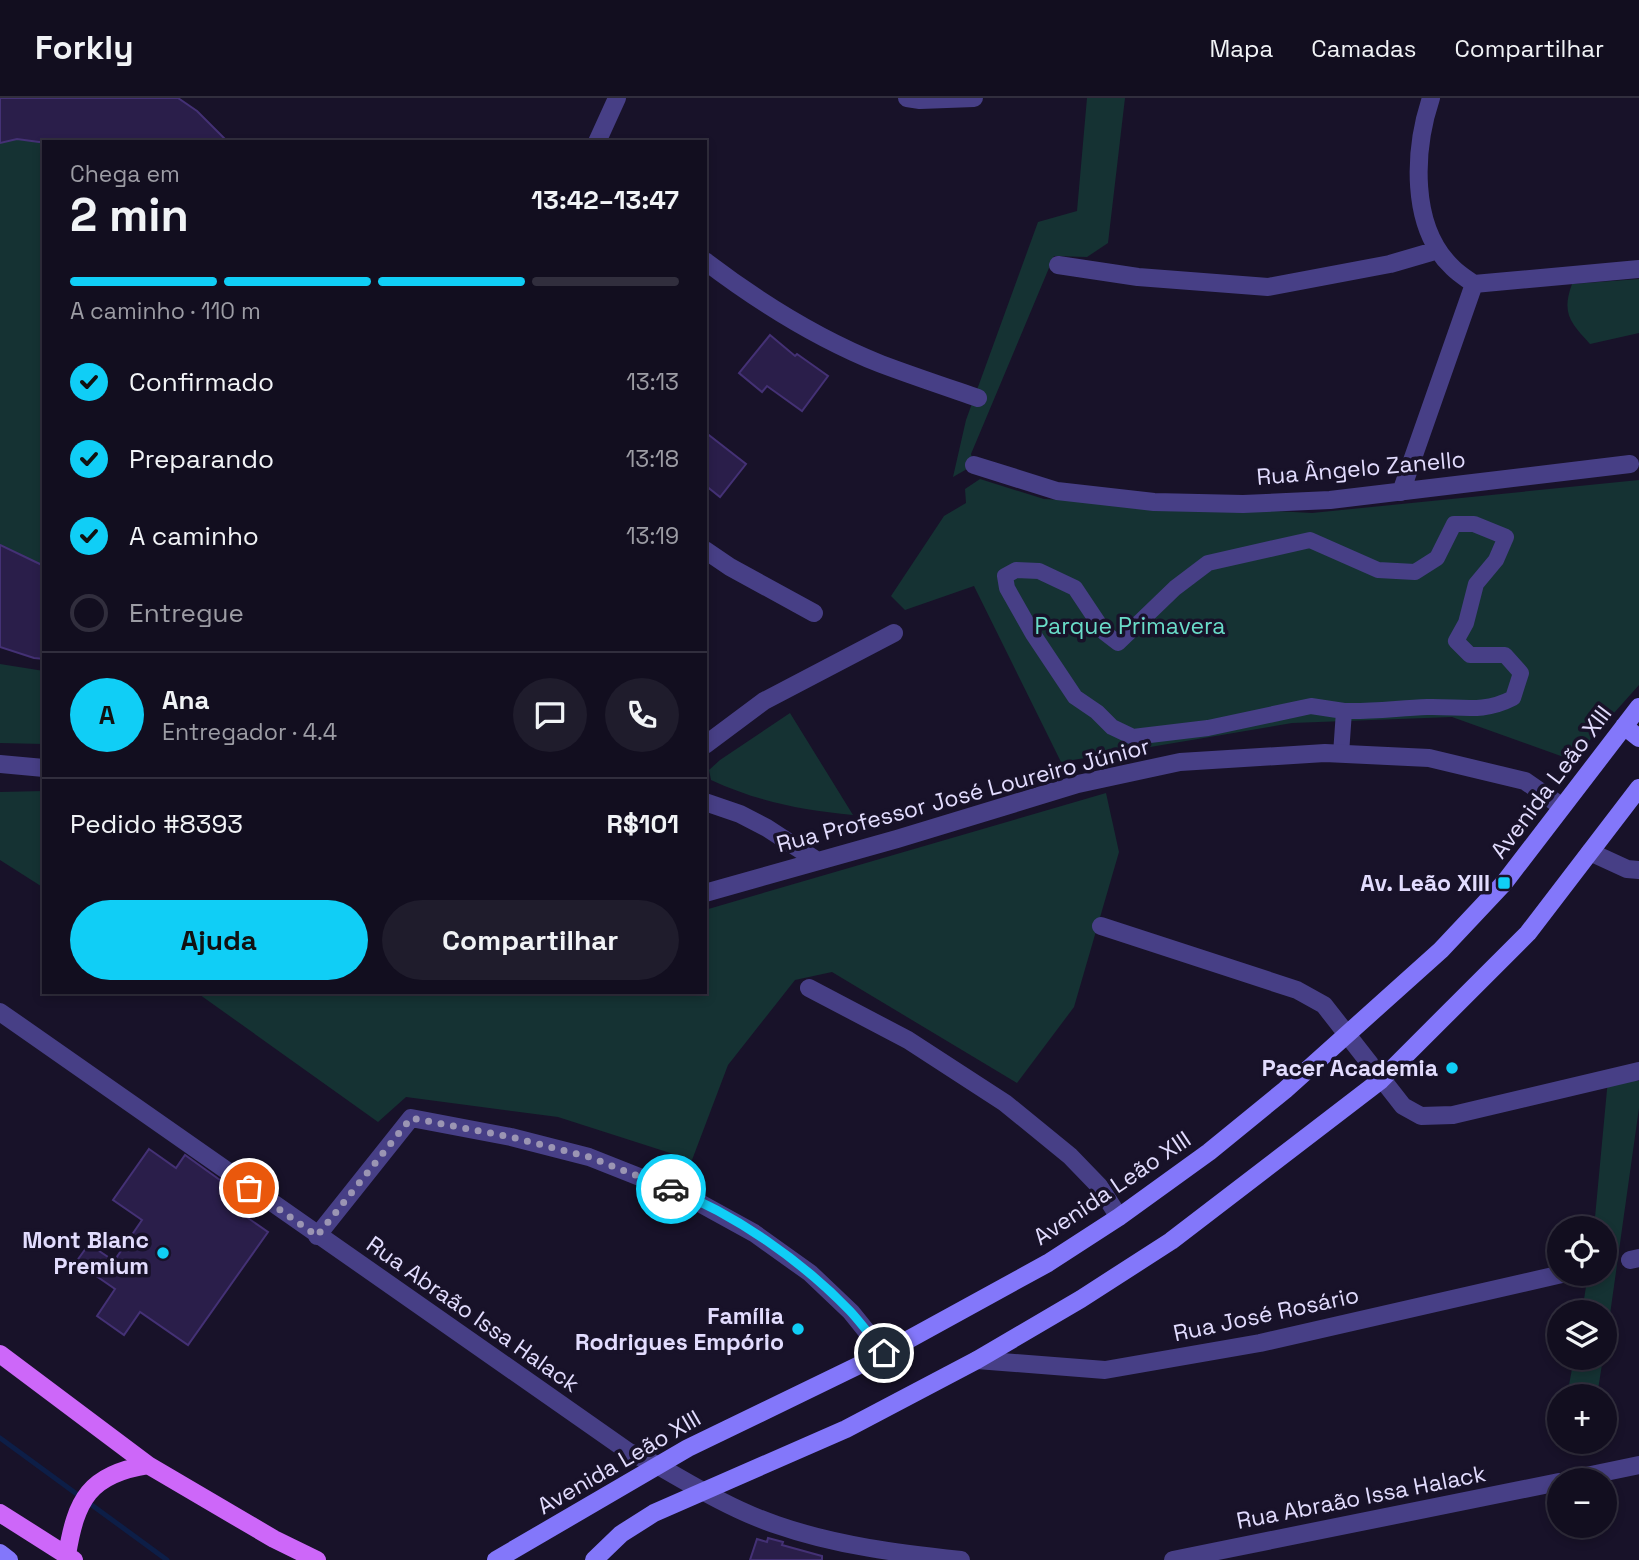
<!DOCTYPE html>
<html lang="pt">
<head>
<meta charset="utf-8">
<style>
  body { margin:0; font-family:"Space Grotesk",sans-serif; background:#1f1c2c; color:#f1f3f6; height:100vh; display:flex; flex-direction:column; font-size:26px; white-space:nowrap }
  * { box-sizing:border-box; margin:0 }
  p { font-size:23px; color:#9c9ca4 }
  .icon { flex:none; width:38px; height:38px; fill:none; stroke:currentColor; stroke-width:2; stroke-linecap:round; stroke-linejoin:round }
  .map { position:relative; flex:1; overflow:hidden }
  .side { position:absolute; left:42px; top:42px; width:665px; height:854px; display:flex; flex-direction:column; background:#120e1f; border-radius:0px; box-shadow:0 4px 10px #0003,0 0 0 2px #312e3d }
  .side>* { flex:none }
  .buttons { position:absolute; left:1547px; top:1118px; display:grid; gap:14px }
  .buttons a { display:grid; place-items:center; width:70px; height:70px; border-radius:50%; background:#120e1f; box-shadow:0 4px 10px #0003,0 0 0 2px #312e3d; font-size:35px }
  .pin { position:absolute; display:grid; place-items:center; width:60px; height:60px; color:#fff; margin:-30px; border:4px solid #fff; border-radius:50%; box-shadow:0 2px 7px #0007 }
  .courier { position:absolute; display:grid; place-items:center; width:70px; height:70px; margin:-35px; border:5px solid #10cef6; border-radius:50%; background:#fff; color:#222; box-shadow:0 2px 9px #0007 }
  .headline em { font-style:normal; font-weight:700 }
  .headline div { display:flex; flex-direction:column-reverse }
  .headline { display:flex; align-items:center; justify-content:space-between; height:119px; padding:0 28px }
  h1 { font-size:46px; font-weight:700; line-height:52px }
  .bar { display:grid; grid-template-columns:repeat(4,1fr); gap:10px 7px; align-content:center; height:84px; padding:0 28px }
  .bar i { height:9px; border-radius:5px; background:#312e3d }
  .bar .current { background:#10cef6 }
  .bar p { grid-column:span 4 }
  .line { display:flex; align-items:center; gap:18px; padding:0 28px; border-top:2px solid #312e3d }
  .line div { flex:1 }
  .round { display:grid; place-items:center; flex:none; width:74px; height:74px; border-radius:37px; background:#1f1c2c }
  ol { padding:0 28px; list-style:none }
  li { display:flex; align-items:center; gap:21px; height:77px }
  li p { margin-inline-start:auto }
  li .icon { padding:7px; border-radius:50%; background:#10cef6; color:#111; stroke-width:4 }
  li:last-child { color:#9c9ca4 }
  li i { width:38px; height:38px; border:4px solid #312e3d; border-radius:50% }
  .cta { display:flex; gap:14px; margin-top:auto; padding:14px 28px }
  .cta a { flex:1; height:80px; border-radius:42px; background:#10cef6; color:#111; font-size:28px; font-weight:700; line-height:80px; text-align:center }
  .cta a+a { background:#1f1c2c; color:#f1f3f6 }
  header { display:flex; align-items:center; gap:42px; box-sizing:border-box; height:98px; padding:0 35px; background:#120e1f; border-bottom:2px solid #312e3d }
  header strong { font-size:33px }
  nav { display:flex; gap:38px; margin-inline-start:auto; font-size:24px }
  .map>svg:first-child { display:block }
</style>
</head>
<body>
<header>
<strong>Forkly</strong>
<nav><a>Mapa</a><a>Camadas</a><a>Compartilhar</a></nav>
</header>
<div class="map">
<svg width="1639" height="1462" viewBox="0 0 1639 1462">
  <rect width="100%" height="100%" fill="#181229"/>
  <!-- green -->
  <path fill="#153233" d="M0,0L197,13L227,44H44V561L34,560L0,549Z
    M1087,0H1125L1108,145L1087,159L1054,158L971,356L974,367L953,379L966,322L1038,124L1077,113Z
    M1639,181V235L1590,246C1571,225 1561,216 1572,186Z
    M980,381L1044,401L1312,415L1639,382V587L1572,662L1452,619L1292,625L1061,664L974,488L905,512L891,498L944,418L966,405L965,391Z
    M0,566L44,573V646L0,645Z
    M790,615L853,717C801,712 759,704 711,682L709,672L720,662Z
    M44,693V790L0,762V694Z
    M1106,695L1119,754L1074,909L1017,985L832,874L795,882L728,967L692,1062L558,1019L406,999L378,1024L196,894H705V812Z
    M1608,981L1639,983V1010L1605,1252V1214H1582L1588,1176H1605V1130H1594Z
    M1574,1260H1603L1597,1298H1567Z"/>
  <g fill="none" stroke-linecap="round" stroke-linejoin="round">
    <!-- stream -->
    <path stroke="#0d1e47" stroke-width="5" d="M0,1340L167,1462"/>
  </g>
  <!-- building -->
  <path fill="#2a1e4a" stroke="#443175" stroke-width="2" d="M0,0H178L197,13L228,44H39L17,41L0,45Z
    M770,237L795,258L797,256L828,278L802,313L767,288L762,294L739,275Z
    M705,334L746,366L720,399L705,387Z
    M0,447L44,468V561L34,560L0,549Z
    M149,1051L176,1070L185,1057L231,1090L222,1102L268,1134L188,1247L140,1214L124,1237L97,1218L115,1191L76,1164L89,1146L114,1163L142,1122L113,1102Z
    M768,1440L783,1444L782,1447L822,1458V1462H750L757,1441L767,1444Z"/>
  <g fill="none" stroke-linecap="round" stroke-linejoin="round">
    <!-- pedestrian -->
    <path stroke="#473f86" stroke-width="16" d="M1341,656L1344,613C1372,614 1399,610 1427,609C1461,608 1482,616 1513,600L1521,575L1505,557H1470L1456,543L1466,525L1476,486L1496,462L1506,439L1474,426H1454L1437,460L1415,474L1378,472L1310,442L1208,465L1175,490L1118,545L1105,535L1075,490L1039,473L1016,472L1005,478L1007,490L1033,536L1075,599L1097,614L1112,629L1133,639L1208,630L1311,608L1344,613"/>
    <!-- minor -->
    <path stroke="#473f86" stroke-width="18" d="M907,0L920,2L974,0
      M597,44L617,0
      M705,163C759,204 818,241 881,266C913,278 946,289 978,300
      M1058,167L1138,179L1268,189L1390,166L1438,152
      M1474,186L1639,171
      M974,367L1057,393L1154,404L1243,406L1330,402L1630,366
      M1401,394L1474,186C1467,181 1459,176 1453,170C1409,129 1414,51 1431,0
      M705,452L730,469L814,515
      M705,647L764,603L894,535
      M0,666L44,670
      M705,704L740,716L767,730L816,762
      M1590,754L1627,771L1639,772
      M705,795L897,741L1078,686L1180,664L1325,655L1429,660L1525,683L1561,708
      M1101,828L1297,892L1324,907L1403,1008L1421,1018L1453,1017L1639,973
      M809,890L908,942L1005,1005L1070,1058L1099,1088L1119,1119
      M0,914L629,1354L657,1367
      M317,1138L411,1020L511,1039L589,1059L685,1097L754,1135L810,1175L851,1214L884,1255
      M1630,1162L1639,1160
      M977,1262L1105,1272L1260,1245L1562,1176"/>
    <!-- tertiary -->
    <path stroke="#473f86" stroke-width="18" d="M657,1367C695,1389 735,1413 777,1427C837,1448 899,1455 961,1462
      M1567,1382L1639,1367
      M1173,1462L1559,1384"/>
    <!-- secondary -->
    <path stroke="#8377fa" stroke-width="18" d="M1624,628L1639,640
      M0,1455L9,1462
      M496,1462L688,1350L884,1255L1048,1165L1119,1119L1209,1054L1285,992L1441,852L1504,785L1639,609
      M594,1462L621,1436L654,1415L846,1331L977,1262L1081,1201L1171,1143L1381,982L1528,835L1639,690"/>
    <!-- primary -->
    <path stroke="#cd67f9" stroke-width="18" d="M0,1256L148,1367L274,1441L317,1462
      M0,1415L74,1462
      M67,1457C76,1402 89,1376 148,1367"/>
  </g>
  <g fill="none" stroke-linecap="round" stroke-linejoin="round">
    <!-- done -->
    <path stroke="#9b95b3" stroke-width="7" stroke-dasharray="0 12.6" d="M249,1090L317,1138L411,1020L511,1039L589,1059L671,1091"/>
    <!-- route -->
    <path stroke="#10cef6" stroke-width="9" d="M671,1091C735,1116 802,1163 850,1213C862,1226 873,1241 884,1255"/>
  </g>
  <!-- markers -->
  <g fill="#10cef6" stroke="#181229" stroke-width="2.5">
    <rect x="1497" y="778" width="14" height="14" rx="3.5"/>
    <circle cx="1452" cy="970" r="7"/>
    <circle cx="163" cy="1155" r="7"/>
    <circle cx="798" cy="1231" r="7"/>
  </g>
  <g text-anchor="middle" stroke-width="7" stroke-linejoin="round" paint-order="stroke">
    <!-- street labels -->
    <g font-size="23" fill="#e2dcfe" stroke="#181229">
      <text transform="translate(1361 370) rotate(-5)" y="8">Rua Ângelo Zanello</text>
      <text transform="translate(1551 684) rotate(-53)" y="8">Avenida Leão XIII</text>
      <text transform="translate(963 697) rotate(-15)" y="8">Rua Professor José Loureiro Júnior</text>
      <text transform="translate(1112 1090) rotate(-34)" y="8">Avenida Leão XIII</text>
      <text transform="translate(473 1216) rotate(35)" y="8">Rua Abraão Issa Halack</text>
      <text transform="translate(1266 1216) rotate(-12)" y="8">Rua José Rosário</text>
      <text transform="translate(619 1364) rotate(-30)" y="8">Avenida Leão XIII</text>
      <text transform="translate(1361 1399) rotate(-11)" y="8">Rua Abraão Issa Halack</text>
    </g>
    <!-- park labels -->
    <g font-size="23" fill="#69dcc8" stroke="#181229">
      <text x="1130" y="536">Parque Primavera</text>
    </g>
    <!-- poi labels -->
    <g font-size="23" font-weight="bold" fill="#e2dcfe" stroke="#181229" text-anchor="end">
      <text x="1490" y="793">Av. Leão XIII</text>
      <text x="1438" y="978">Pacer Academia</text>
      <text x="149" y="1150">Mont Blanc<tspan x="149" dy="26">Premium</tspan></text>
      <text x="784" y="1226">Família<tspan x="784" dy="26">Rodrigues Empório</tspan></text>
    </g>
  </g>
</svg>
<div class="buttons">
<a><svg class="icon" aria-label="locate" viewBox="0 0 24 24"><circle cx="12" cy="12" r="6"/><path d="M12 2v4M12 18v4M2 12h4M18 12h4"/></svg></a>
<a><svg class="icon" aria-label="layers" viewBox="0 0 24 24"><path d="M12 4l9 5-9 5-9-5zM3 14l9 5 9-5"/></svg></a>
<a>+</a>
<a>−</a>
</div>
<div class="pin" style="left:249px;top:1090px;background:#ea580c"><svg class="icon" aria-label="bag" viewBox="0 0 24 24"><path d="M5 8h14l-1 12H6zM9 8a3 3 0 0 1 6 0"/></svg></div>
<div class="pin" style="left:884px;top:1255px;background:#1f2937"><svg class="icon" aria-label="home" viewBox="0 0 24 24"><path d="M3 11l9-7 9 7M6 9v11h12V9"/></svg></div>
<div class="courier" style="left:671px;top:1091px"><svg class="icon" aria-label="car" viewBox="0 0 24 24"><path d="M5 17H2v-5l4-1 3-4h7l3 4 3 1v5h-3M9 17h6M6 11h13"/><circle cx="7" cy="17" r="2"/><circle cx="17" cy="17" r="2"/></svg></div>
<section class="side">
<div class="headline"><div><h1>2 min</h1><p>Chega em</p></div><em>13:42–13:47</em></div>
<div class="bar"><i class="current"></i><i class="current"></i><i class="current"></i><i></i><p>A caminho · 110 m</p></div>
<ol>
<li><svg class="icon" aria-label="check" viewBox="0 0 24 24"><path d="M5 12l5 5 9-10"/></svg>Confirmado<p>13:13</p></li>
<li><svg class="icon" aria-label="check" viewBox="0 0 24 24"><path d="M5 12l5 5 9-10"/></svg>Preparando<p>13:18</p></li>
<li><svg class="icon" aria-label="check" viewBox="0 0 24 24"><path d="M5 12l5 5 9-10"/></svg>A caminho<p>13:19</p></li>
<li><i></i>Entregue</li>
</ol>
<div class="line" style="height:126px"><b class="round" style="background:#10cef6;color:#111">A</b><div><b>Ana</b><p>Entregador · 4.4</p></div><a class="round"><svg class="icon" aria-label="chat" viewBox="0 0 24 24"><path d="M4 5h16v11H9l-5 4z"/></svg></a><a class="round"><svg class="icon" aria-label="phone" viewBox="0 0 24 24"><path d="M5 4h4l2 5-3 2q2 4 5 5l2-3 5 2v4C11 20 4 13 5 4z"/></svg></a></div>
<div class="line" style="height:91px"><div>Pedido #8393</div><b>R$101</b></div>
<div class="cta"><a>Ajuda</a><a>Compartilhar</a></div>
</section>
</div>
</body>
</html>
